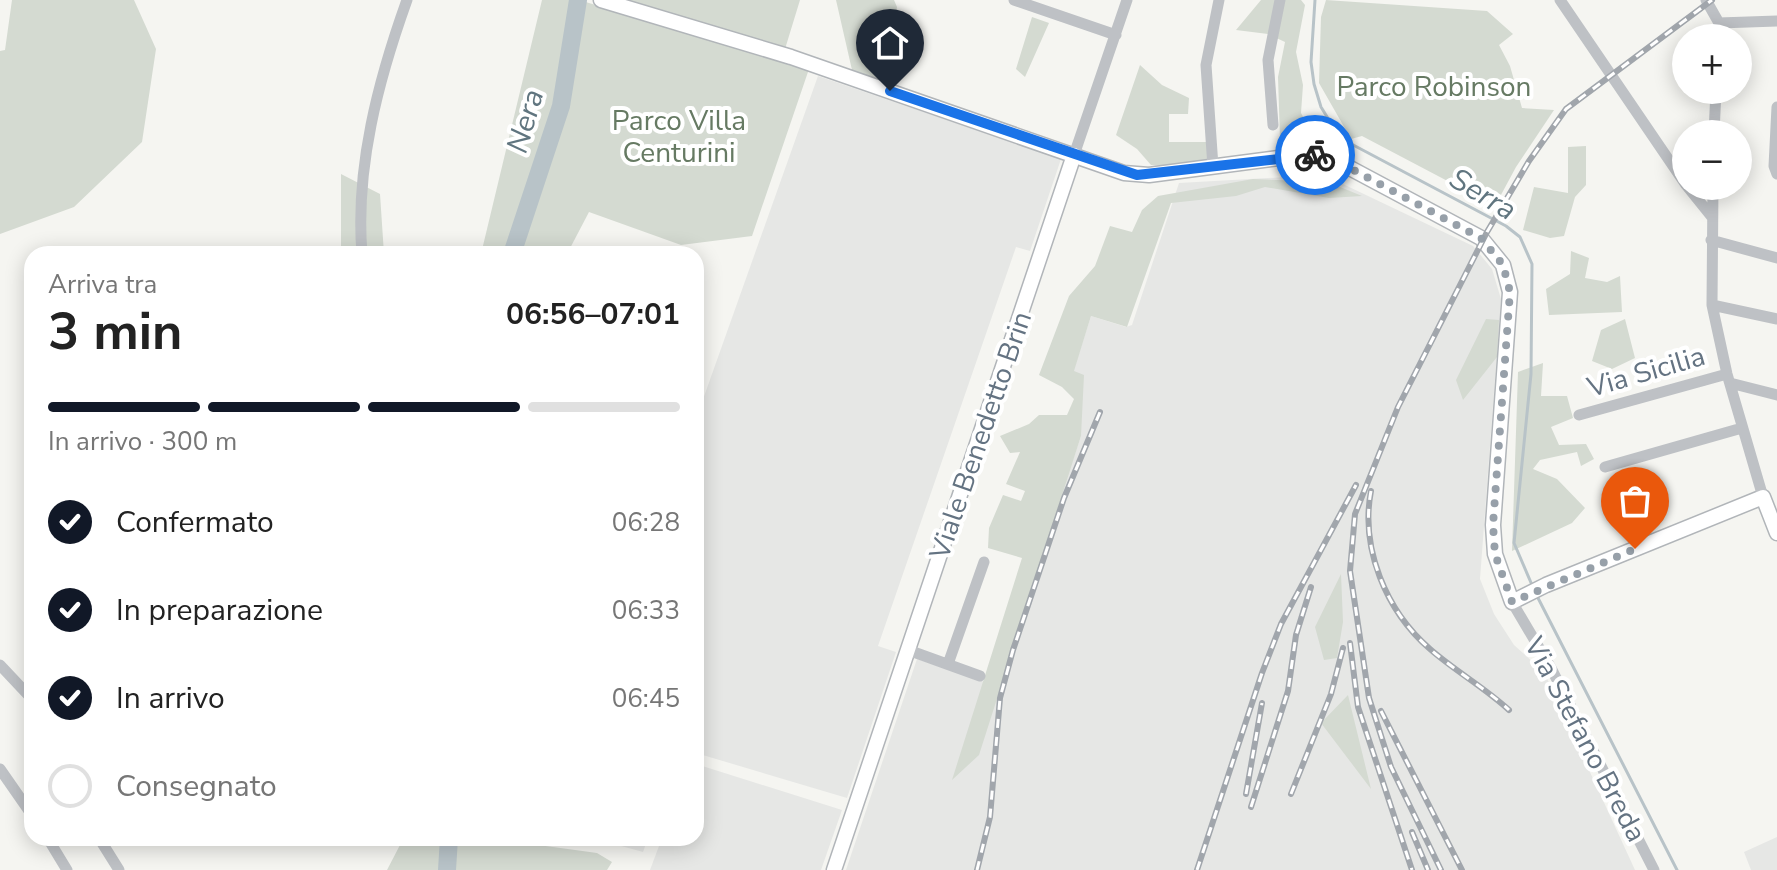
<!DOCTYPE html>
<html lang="it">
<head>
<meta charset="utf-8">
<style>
  body { margin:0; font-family:"Nunito Sans",sans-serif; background:#f6f6f6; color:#222; height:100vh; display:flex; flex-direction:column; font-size:30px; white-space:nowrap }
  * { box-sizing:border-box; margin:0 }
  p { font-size:26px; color:#767676 }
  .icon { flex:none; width:44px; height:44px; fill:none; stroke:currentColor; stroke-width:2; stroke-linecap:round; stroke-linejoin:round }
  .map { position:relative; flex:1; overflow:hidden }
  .side { position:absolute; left:24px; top:246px; width:680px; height:600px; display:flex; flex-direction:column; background:#fff; border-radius:24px; box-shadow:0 4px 20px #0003 }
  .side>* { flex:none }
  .fabs { position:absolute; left:1672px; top:24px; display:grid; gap:16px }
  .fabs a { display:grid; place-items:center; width:80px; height:80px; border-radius:50%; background:#fff; box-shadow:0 4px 20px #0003; font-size:40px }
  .pin { position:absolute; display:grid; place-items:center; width:68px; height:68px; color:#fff; margin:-82px -34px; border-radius:50% 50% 50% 0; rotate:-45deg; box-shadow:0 0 8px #0007 }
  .pin .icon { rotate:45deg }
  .courier { position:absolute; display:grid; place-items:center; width:80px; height:80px; margin:-40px; border:6px solid #1a73e8; border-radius:50%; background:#fff; color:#222; box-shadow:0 2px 10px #0007 }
  .summary em { font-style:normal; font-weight:700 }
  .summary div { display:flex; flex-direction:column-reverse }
  .summary { display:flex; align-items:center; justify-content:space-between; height:136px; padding:0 24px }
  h1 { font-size:52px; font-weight:700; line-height:60px }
  .bar { display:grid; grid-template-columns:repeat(4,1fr); gap:12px 8px; align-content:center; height:96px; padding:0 24px }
  .bar i { height:10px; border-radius:6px; background:#e0e0e0 }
  .bar .active { background:#111827 }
  .bar p { grid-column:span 4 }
  ol { padding:0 24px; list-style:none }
  li { display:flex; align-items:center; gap:24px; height:88px }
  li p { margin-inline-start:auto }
  li .icon { padding:8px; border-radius:50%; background:#111827; color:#fff; stroke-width:4 }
  li:last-child { color:#767676 }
  li i { width:44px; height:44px; border:4px solid #e0e0e0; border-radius:50% }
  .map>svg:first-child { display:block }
</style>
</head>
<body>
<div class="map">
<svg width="1777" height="870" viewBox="0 0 1777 870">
  <rect width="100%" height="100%" fill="#f5f5f1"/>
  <!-- built -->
  <path fill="#e6e7e5" d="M818,76L1061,159L1030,251L1016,247L878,646L896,652L847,798L696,753V419Z
    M1324,175L1473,246L1492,269L1501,299L1480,579L1494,614L1514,645L1544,672L1635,870H846L917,659L997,686L1081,436L1073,372L1091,316L1126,327L1132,325L1179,183Z
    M696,764L842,810L821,870H650L662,838H696Z
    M1777,837V870H1751L1744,852Z
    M592,838H648L643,852Z"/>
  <!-- green -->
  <path fill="#d4dad1" d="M12,0H134L156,49L142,142L74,207L0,234V51L5,50Z
    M542,0H579L809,69L752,236L681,245L589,212L567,254H481Z
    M625,0H800L785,49Z
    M836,0H894L897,7L888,58L889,83L852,70Z
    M1261,0H1301L1305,5L1296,52L1303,85L1301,113L1312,133L1280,139L1278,77L1285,42L1268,34L1236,30Z
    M1326,0L1487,11L1513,34L1499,45L1510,66L1522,108L1554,110L1516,167L1495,206L1362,136L1351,139L1319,83L1321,17Z
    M1032,17L1049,23L1025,77L1016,69Z
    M1140,65L1162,85L1189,98L1188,114H1169V142H1208L1207,169L1151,165L1137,149L1116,135Z
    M1586,146V185L1575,197L1564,236L1550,238L1523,230L1534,187L1568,193V147Z
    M341,174L380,194L384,254H341Z
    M1253,179L1328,182L1362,196L1329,198L1265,187L1236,196L1171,203L1127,327L1091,316L1074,371L1084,375L1081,436L979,755L952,780L1022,558L988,548L989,528L1003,495L1021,501L1025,491L1006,484L1020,452L1010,453L1000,436L1029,424L1039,415H1067L1074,399L1062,387L1039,375L1069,296L1095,266L1110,226L1132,232L1142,210L1158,196Z
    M1571,251L1589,258L1585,278L1607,282L1620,276L1622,312L1549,315L1546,289L1570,274Z
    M1486,319L1499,320L1497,357L1463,400L1456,380Z
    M1625,319L1635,358L1612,369L1592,361L1601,330Z
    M1543,363L1541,396H1567L1573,418L1551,427L1559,445L1586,444L1594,459L1581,466L1577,452L1540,460L1533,469L1557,479L1585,508L1572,523L1512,551L1518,372Z
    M1341,574L1343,622L1337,658L1324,660L1315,627Z
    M1348,695L1371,789L1321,723Z
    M399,838H531V844L597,853L612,862L607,870H387L400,845Z"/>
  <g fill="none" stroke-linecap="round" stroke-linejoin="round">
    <!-- stream -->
    <path stroke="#b8c3c8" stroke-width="3" d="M1315,0L1311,62L1314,84L1321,107L1340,138L1506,226L1520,237L1532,264L1531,374L1514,543L1532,585
      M1537,596L1677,870"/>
    <!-- river -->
    <path stroke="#b8c3c8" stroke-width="18" d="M512,254L561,106L578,0
      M447,870L449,838"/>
    <defs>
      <path id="major" d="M601,0L791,57L1124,173L1149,175L1301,155L1333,159L1481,238L1503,265L1510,292L1493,525L1495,554L1512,602L1546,585L1763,497L1777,533
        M834,870L1074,155"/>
    </defs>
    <!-- major casing -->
    <use href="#major" stroke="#b1b5b9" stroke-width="17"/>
    <!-- minor -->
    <path stroke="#bec1c5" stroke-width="11" d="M1014,0L1116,35
      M1560,0L1686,185
      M1706,0L1719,23
      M1719,23L1777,21
      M1719,38V23
      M1777,107L1774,166L1777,174
      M1273,125L1268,60L1280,0
      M1714,134L1716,90
      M1074,155L1127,0
      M1213,167L1206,65L1219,0
      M1687,186L1712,217
      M1713,186L1712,305L1727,374L1763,497
      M1711,240L1777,258
      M362,254C355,168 378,81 407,0
      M1712,305L1777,319
      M1730,383L1777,395
      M1579,415L1727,374
      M1605,467L1742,428
      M1512,602L1551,668L1654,870
      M908,650L980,676
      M948,664L984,562
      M0,665L32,699
      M0,769L32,815
      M57,838L50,842L67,870
      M99,838L119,870"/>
    <!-- major -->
    <use href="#major" stroke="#fff" stroke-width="14"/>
    <defs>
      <path id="rail" d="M1371,491C1360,548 1386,611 1430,649C1455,671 1484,687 1509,710
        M1350,643L1358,707L1412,870
        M1381,711L1462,870
        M1246,794L1262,703
        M1291,794L1331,694L1343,648
        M1251,807L1288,691L1296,635L1311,587
        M1412,832L1428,870
        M977,870L990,817L1000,698L1013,650L1064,498L1100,412
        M1197,870L1262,673L1281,624L1356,485
        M1441,870L1391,767L1369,698L1350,571L1355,514L1398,407L1487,232L1529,161L1566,109L1712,0"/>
    </defs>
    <!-- rail casing -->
    <use href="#rail" stroke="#a1a6ac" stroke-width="6"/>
    <!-- rail -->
    <use href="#rail" stroke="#fff" stroke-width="3" stroke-dasharray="9" stroke-linecap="butt"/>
  </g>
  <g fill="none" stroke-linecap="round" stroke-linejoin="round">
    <!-- done -->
    <path stroke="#97a0a9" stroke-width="8" stroke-dasharray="0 14.4" d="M1315,155L1333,159L1481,238L1503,265L1510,292L1493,525L1495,554L1512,602L1635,549"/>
    <!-- route -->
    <path stroke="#1a73e8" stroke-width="10" d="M890,91L1137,175L1315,155"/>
  </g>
  <g text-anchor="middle" stroke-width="8" stroke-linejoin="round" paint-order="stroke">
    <!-- park labels -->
    <g font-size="28" fill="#667a63" stroke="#fff">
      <text x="1434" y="96">Parco Robinson</text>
      <text x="679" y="130">Parco Villa<tspan x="679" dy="32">Centurini</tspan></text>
    </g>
    <!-- street labels -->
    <g font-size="28" fill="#647382" stroke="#fff">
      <text transform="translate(1646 371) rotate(-16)" y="10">Via Sicilia</text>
      <text transform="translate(980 435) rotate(-71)" y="10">Viale Benedetto Brin</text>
      <text transform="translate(1586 739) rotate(62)" y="10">Via Stefano Breda</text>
    </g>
    <!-- water labels -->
    <g font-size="30" font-style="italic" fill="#60757f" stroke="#fff">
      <text transform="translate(525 121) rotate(-74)" y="10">Nera</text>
      <text transform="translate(1483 194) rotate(31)" y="10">Serra</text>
    </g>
  </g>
</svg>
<div class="fabs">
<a>+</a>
<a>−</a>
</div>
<div class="pin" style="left:1635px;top:549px;background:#ea580c"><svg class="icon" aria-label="bag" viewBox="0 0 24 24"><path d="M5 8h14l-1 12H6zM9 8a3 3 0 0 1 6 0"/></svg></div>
<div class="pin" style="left:890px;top:91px;background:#1f2937"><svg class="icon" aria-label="home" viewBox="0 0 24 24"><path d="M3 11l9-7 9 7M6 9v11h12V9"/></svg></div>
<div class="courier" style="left:1315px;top:155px"><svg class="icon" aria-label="bike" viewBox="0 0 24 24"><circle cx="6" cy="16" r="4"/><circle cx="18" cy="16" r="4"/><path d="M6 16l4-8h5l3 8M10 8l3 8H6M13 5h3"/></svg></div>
<section class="side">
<div class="summary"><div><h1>3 min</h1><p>Arriva tra</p></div><em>06:56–07:01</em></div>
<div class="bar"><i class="active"></i><i class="active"></i><i class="active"></i><i></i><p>In arrivo · 300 m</p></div>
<ol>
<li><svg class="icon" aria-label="check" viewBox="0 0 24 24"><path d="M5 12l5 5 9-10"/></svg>Confermato<p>06:28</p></li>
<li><svg class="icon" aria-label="check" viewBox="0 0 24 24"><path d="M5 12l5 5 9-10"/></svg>In preparazione<p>06:33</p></li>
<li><svg class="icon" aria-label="check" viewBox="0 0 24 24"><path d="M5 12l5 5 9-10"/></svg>In arrivo<p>06:45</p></li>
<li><i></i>Consegnato</li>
</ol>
</section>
</div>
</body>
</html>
